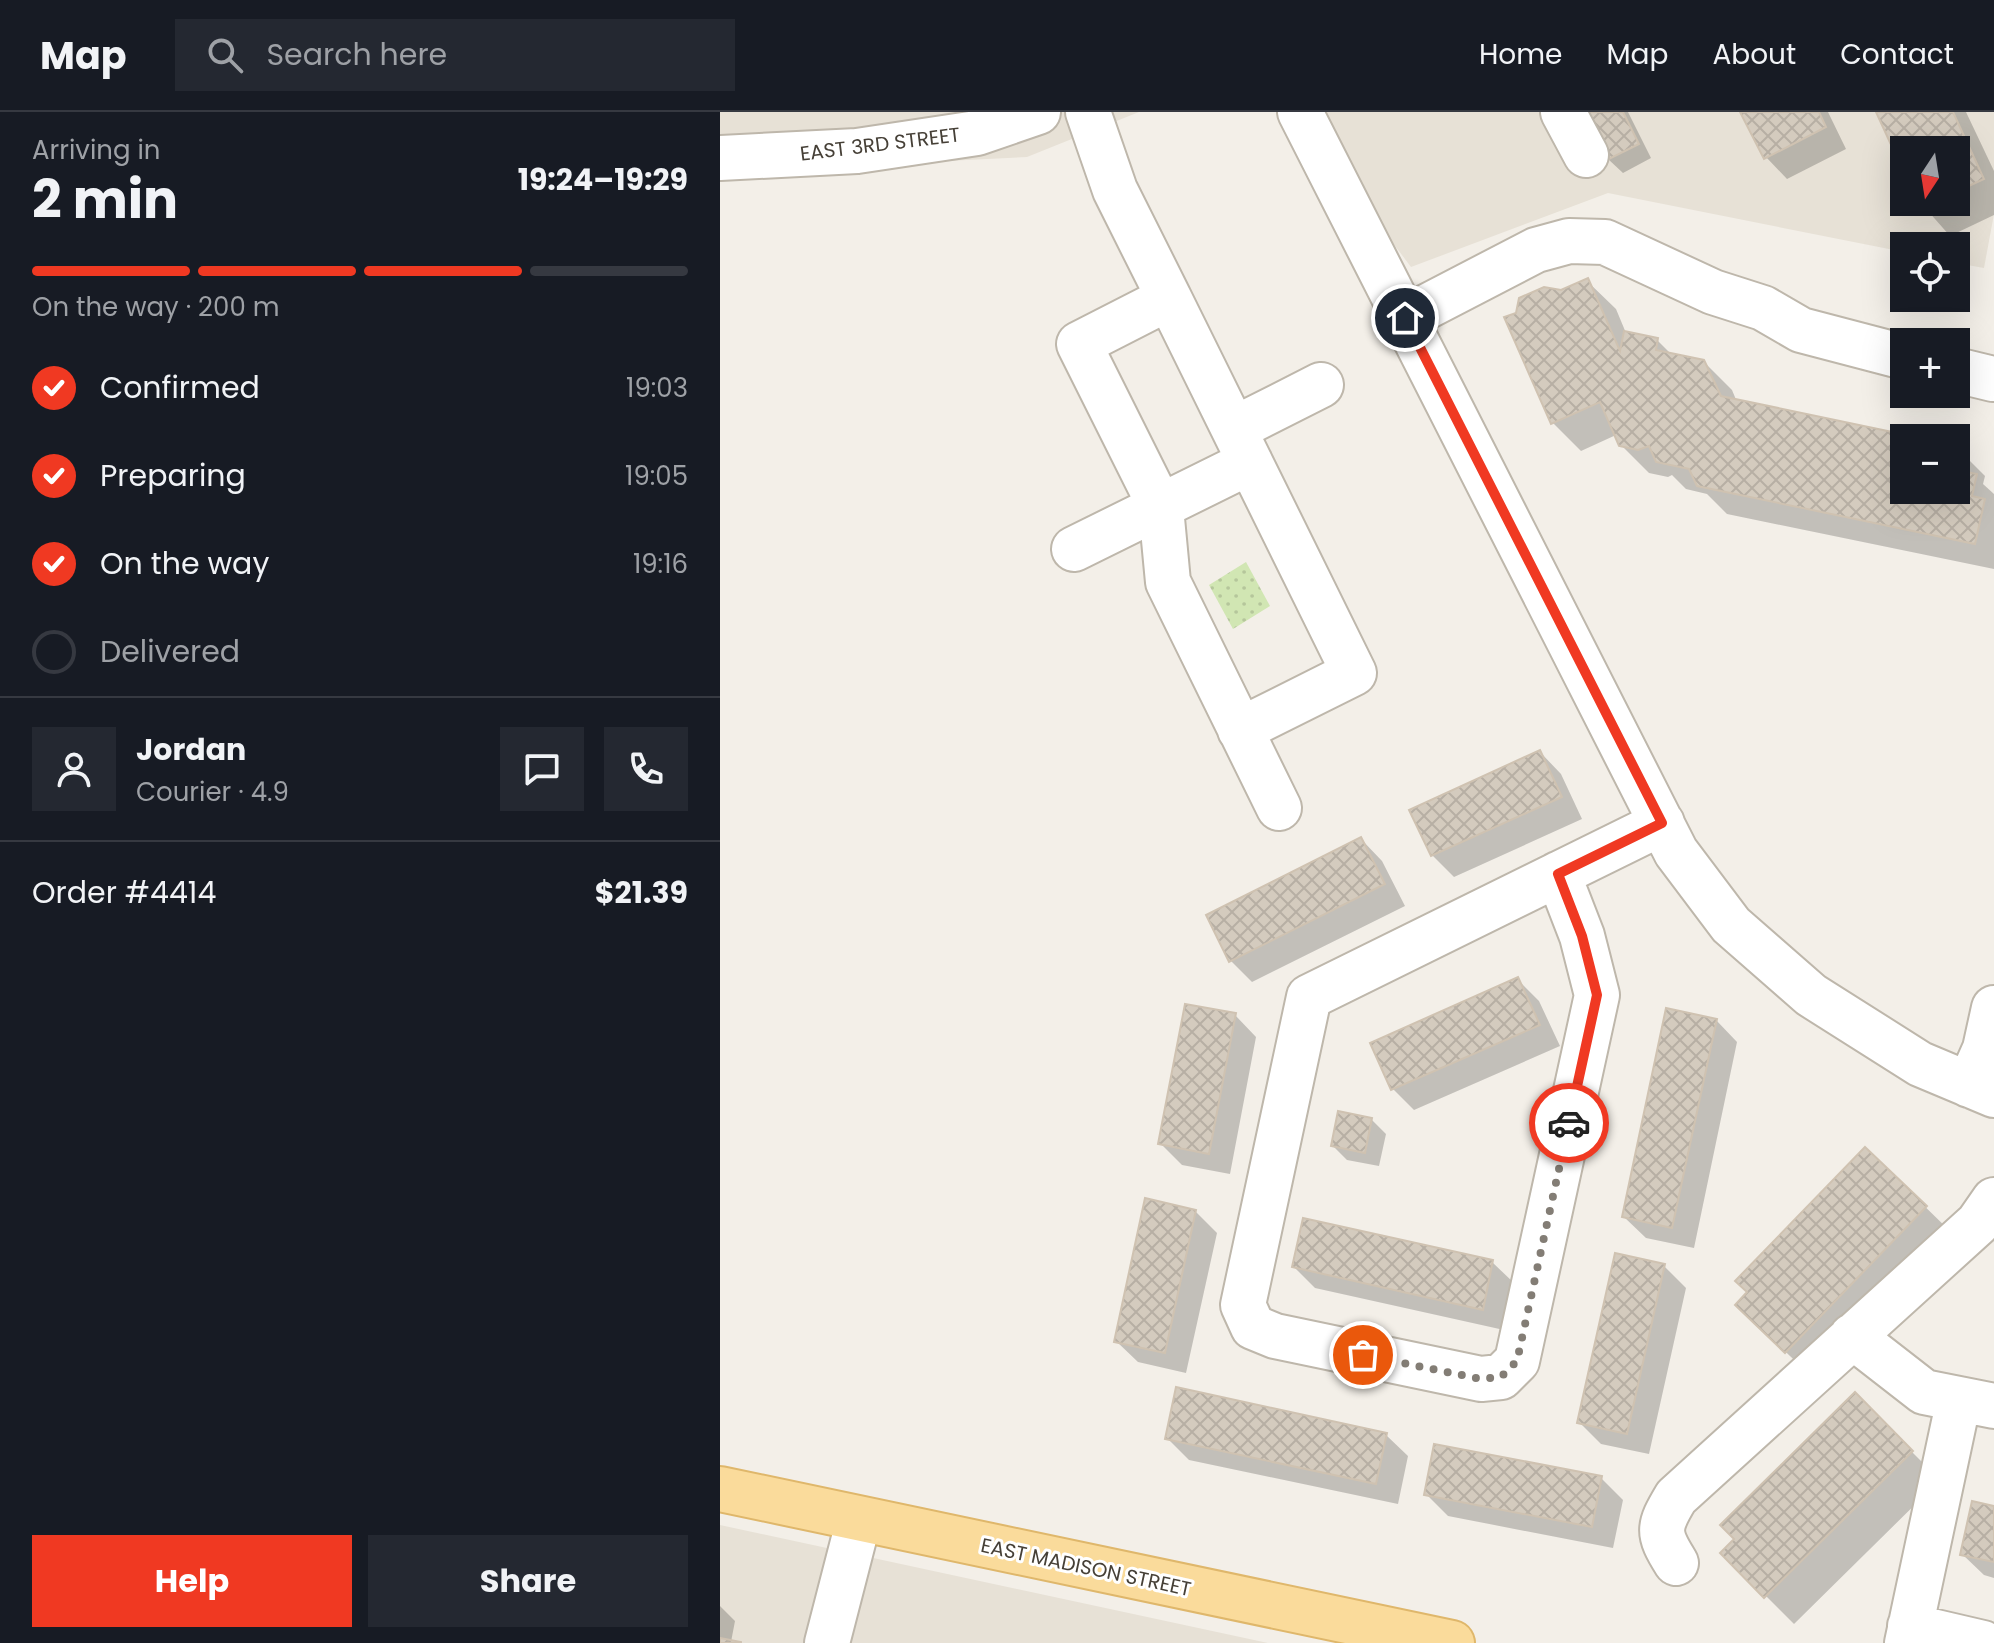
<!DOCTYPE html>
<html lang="en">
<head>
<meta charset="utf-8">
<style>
  body { margin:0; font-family:Poppins,sans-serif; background:#242831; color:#f1f3f6; height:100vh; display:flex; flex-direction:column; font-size:30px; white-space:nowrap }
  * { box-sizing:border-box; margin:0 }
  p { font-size:26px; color:#9ea1a6 }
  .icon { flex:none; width:44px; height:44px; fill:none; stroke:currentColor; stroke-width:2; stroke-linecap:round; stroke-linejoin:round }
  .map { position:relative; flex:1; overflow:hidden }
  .panel { display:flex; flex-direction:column; background:#171b24; width:720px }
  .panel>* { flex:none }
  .needle { width:52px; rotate:192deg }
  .tools { position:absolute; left:1170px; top:24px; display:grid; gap:16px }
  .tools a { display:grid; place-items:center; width:80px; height:80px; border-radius:0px; background:#171b24; box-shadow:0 8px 32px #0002; font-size:40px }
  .pin { position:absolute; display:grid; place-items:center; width:68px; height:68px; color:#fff; margin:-34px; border:4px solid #fff; border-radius:50%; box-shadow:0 2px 8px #0007 }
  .courier { position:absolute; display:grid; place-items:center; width:80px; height:80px; margin:-40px; border:6px solid #f03922; border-radius:50%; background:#fff; color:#222; box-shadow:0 2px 10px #0007 }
  .summary em { font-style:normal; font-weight:700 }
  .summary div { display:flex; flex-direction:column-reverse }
  .summary { display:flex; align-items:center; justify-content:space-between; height:136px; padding:0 32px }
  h1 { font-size:52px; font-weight:700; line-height:60px }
  .bar { display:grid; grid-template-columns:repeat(4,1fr); gap:12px 8px; align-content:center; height:96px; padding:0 32px }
  .bar i { height:10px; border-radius:6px; background:#363941 }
  .bar .active { background:#f03922 }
  .bar p { grid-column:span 4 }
  .line { display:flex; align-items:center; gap:20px; padding:0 32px; border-top:2px solid #363941 }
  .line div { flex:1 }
  .round { display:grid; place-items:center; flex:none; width:84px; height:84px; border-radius:0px; background:#242831 }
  ol { padding:0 32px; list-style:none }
  li { display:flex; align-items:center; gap:24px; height:88px }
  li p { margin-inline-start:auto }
  li .icon { padding:8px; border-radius:50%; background:#f03922; color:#fff; stroke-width:4 }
  li:last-child { color:#9ea1a6 }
  li i { width:44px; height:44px; border:4px solid #363941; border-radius:50% }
  .button { display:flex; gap:16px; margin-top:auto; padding:16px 32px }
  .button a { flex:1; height:92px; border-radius:0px; background:#f03922; color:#fff; font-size:32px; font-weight:700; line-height:92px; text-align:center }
  .button a+a { background:#242831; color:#f1f3f6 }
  header { display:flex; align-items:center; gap:48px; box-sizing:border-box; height:112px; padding:0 40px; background:#171b24; border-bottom:2px solid #363941 }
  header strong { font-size:38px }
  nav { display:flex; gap:44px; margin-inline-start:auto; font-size:28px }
  .search { width:560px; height:72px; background:#242831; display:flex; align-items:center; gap:20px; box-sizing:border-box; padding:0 28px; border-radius:0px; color:#9ea1a6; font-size:30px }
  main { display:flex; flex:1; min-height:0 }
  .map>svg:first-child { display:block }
</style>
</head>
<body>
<header>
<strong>Map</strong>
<div class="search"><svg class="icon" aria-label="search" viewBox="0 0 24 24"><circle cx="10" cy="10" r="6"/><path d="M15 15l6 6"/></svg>Search here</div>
<nav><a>Home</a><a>Map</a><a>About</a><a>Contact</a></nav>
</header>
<main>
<section class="panel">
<div class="summary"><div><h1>2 min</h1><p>Arriving in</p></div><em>19:24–19:29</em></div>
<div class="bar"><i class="active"></i><i class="active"></i><i class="active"></i><i></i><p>On the way · 200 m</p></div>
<ol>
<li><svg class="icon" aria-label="check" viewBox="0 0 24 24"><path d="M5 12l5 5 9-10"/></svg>Confirmed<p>19:03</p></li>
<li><svg class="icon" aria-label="check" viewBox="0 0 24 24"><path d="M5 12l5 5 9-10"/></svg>Preparing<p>19:05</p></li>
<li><svg class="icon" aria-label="check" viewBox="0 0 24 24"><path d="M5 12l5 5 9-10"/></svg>On the way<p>19:16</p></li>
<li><i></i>Delivered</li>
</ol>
<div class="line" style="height:144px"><a class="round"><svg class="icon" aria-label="person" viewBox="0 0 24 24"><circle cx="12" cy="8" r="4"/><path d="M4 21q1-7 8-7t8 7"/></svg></a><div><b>Jordan</b><p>Courier · 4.9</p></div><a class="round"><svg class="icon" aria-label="chat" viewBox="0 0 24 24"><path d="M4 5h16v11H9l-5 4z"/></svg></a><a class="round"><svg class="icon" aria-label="phone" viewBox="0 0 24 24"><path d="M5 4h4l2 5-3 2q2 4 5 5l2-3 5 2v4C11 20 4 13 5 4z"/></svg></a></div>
<div class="line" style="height:104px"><div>Order #4414</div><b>$21.39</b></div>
<div class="button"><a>Help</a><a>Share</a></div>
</section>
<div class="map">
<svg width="1274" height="1531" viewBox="0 0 1274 1531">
  <defs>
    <pattern id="green-dots" width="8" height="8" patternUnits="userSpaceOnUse" patternTransform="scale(2)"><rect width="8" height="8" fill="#d1e6b3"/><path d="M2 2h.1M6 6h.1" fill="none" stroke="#b5c69b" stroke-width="1.8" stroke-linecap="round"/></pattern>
    <pattern id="building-cross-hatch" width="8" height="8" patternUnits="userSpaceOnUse" patternTransform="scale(2)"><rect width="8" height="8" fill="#d4cbbe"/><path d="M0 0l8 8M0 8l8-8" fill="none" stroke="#b7afa4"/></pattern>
  </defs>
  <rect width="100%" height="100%" fill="#f3efe8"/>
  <!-- residential -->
  <path fill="#e7e1d6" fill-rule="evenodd" d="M0,0H419L307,45L0,60Z
    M574,0H1274V102L1264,156L1236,151V134H1184V140L888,81L691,155ZM1184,38H1236V90H1184Z
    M0,1413L548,1531H0Z"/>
  <!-- green -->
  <path fill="url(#green-dots)" d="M526,450L550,494L513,517L489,473Z"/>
  <!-- shadow -->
  <path fill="#0003" d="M865,0H908L931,46L903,61L888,47Z
    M1023,0H1108L1126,37L1067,67L1046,45Z
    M1158,0H1246L1274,59V103L1230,124L1200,90H1236V38H1184V56Z
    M867,169L896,197L906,221L937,228L953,244L984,250L1012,278L1017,290L1191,326H1184V378H1236L1237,336L1265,364L1263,372L1274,382V457L1007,402L987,382L966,377L952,363L948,365L929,361L901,333L896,323L861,339L833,311L841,180Z
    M820,640L841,662L862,707L734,765L712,743Z
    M641,727L662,749L685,794L532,870L511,849Z
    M798,868L819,889L840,934L694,998L673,977Z
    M515,903L536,925L510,1062L462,1053L441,1032Z
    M996,908L1017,930L974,1136L926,1126L904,1105Z
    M651,1007L666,1022L659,1054L627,1048L613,1034Z
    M1146,1037L1234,1123L1094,1267L1046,1221L1030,1180Z
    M475,1099L497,1121L466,1261L418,1250L396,1229Z
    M772,1150L794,1171L784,1218L595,1176L574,1155Z
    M944,1154L966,1176L929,1342L881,1332L859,1310Z
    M1135,1283L1220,1368L1074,1512L1003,1441Z
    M666,1323L688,1344L678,1392L469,1348L447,1326Z
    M881,1366L903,1388L893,1436L728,1404L706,1382Z
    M1274,1396V1466L1264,1463L1242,1442Z
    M0,1494L15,1509L11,1530L15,1531H0Z"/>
  <!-- building -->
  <path fill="url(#building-cross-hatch)" stroke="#cfc2b1" stroke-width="2" d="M863,0H903L919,32L887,48Z
    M1020,0H1099L1106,15L1044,47Z
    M1156,0H1233L1264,67L1236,80V38H1184V61Z
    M868,166L900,239L904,219L938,226L936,238L984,248L1001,284L1201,326H1184V378H1236V358L1257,362L1252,384L1265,387L1255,432L977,374L969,357L936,350L929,334L918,338L899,334L880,290L831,312L784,205L796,201L799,186L824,175L841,178Z
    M820,638L842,685L711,744L689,698Z
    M641,725L665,772L509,850L486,803Z
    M798,865L820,913L671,978L650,931Z
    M465,892L516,901L489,1042L438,1032Z
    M946,896L997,907L952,1116L902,1105Z
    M618,999L652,1006L645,1041L611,1034Z
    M1145,1035L1207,1094L1065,1241L1015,1193L1027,1180L1015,1169Z
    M425,1086L476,1098L445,1241L394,1230Z
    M583,1106L773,1148L763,1198L572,1155Z
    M895,1141L945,1152L907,1322L857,1311Z
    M456,1275L667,1321L656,1372L445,1327Z
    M1135,1280L1193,1339L1044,1486L1000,1441L1014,1427L1000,1413Z
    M714,1332L882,1364L872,1415L704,1383Z
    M1252,1389L1274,1394V1450L1240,1443Z
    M0,1526L21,1530V1531H0Z"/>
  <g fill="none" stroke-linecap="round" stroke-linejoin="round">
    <defs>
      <path id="minor" d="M368,0L395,78L449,186L359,232L441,396L448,470L559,696
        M580,0L956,740L1011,813L1091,883L1200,952L1274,983
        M843,0L866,43
        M0,46L137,39L257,21L318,0
        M449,186L634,561L520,618
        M685,206L816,138L849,129L885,130L993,180L1043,196L1081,218L1184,245
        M1236,258L1273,267
        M514,317L601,273
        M354,437L530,350
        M838,762L862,824L877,883L797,1249L781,1265L761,1267L555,1224L533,1215L523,1193L589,885L942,711
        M1249,973L1265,937L1274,896
        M1132,1224L1204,1280L1274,1294
        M956,1451C937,1421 938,1415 956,1385L1258,1111L1274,1088
        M1190,1514L1263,1531
        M107,1531L139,1407
        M1187,1531L1239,1287"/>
      <path id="major" d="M0,1377L732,1531"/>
    </defs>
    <!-- minor casing -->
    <use href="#minor" stroke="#beb7ab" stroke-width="48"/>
    <!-- major casing -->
    <use href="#major" stroke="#dfb76b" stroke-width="48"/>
    <!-- minor -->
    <use href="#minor" stroke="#fff" stroke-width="44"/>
    <!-- major -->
    <use href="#major" stroke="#fadb9b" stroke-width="44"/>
  </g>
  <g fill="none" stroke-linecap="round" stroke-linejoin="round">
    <!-- done -->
    <path stroke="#837d75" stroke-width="8" stroke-dasharray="0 14.4" d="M643,1243L761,1267L781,1265L797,1249L849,1011"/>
    <!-- route -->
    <path stroke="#f03922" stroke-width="10" d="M685,206L942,711L838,762L862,824L877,883L849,1011"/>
  </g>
  <g text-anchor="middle" stroke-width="6" stroke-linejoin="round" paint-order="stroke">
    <!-- street labels -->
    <g font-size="20" fill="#464037" stroke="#fff">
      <text transform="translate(160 32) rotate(-7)" y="7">EAST 3RD STREET</text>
      <text transform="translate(366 1455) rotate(12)" y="7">EAST MADISON STREET</text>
    </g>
  </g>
</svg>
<div class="tools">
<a><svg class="needle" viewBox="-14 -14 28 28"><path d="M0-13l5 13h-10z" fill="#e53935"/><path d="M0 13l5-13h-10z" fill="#9ea1a6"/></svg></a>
<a><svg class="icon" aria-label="locate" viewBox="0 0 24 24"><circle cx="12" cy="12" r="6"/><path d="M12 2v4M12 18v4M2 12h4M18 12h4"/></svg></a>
<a>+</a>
<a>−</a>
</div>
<div class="pin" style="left:643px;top:1243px;background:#ea580c"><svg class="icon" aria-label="bag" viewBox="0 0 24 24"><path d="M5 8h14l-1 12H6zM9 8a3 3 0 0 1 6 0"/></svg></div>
<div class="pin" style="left:685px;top:206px;background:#1f2937"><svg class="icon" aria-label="home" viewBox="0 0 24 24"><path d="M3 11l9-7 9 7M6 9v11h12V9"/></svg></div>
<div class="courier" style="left:849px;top:1011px"><svg class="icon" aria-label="car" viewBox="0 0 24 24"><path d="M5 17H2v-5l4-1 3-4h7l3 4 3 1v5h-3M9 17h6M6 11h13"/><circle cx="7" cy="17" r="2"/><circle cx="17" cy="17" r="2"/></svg></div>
</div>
</main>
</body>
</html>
